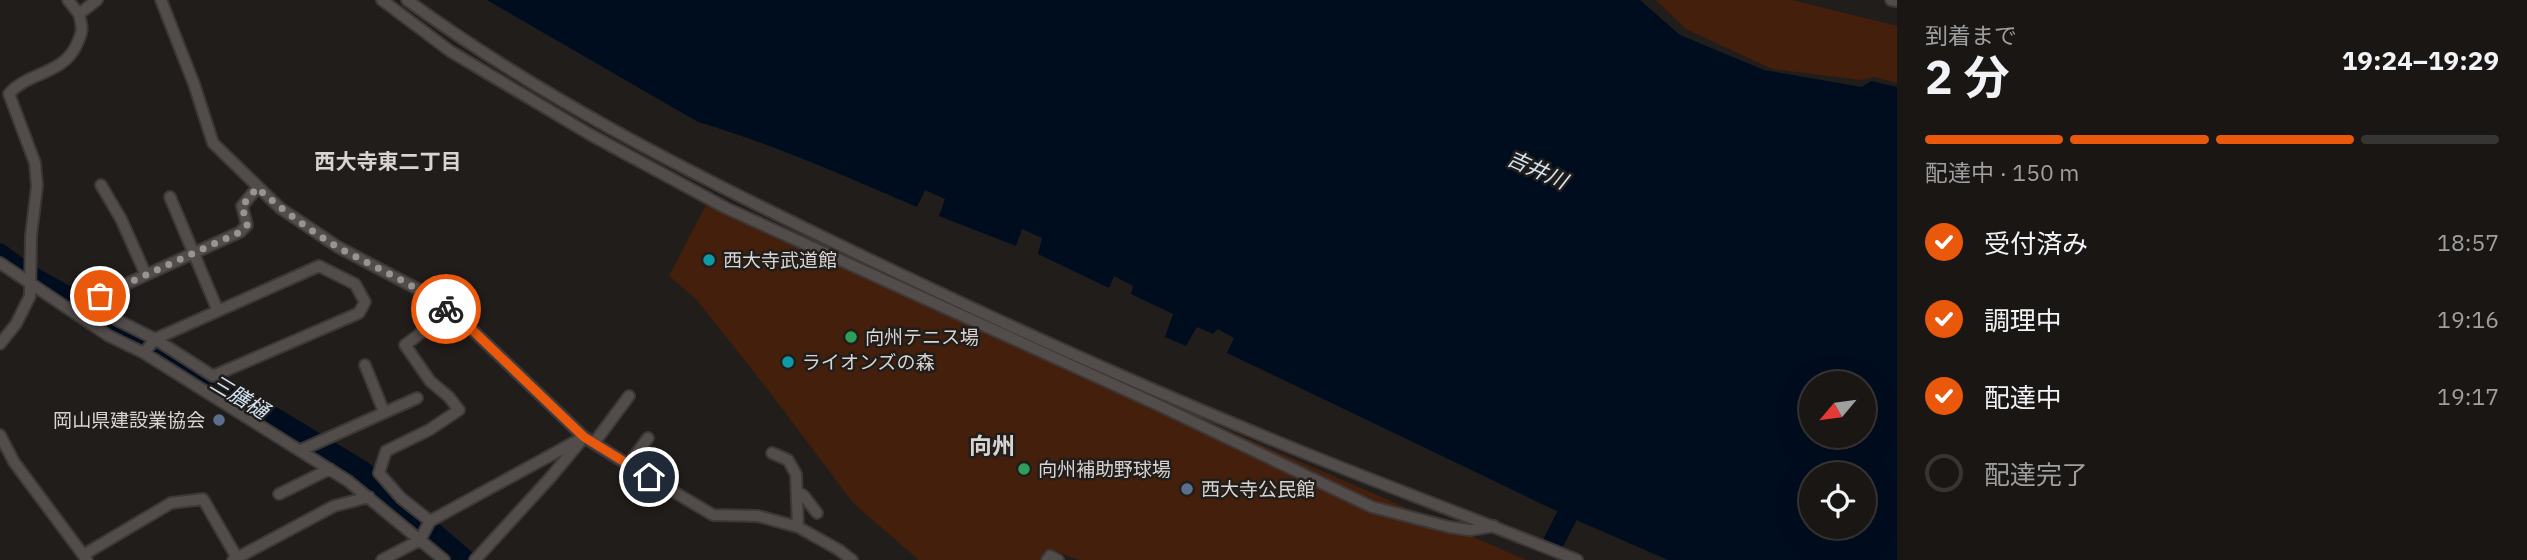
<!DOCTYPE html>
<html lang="ja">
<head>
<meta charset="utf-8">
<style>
  body { margin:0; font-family:"IBM Plex Sans","Noto Sans JP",sans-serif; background:#262322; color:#f1f3f6; height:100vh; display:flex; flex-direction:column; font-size:26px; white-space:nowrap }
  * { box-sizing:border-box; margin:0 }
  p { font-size:23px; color:#9f9fa0 }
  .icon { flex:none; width:38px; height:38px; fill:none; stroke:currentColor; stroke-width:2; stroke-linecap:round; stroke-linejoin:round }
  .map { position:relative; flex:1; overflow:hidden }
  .panel { display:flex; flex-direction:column; background:#191614; width:630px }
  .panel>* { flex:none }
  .needle { width:46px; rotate:241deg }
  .buttons { position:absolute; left:1799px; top:371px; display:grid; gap:14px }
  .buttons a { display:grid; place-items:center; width:77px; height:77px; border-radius:50%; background:#191614; box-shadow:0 7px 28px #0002,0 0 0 2px #373534; font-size:35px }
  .pin { position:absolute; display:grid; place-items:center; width:60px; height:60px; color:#fff; margin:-30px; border:4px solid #fff; border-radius:50%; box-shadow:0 2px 7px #0007 }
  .courier { position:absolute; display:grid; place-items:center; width:70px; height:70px; margin:-35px; border:5px solid #ea580c; border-radius:50%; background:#fff; color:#222; box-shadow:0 2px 9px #0007 }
  .headline em { font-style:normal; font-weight:700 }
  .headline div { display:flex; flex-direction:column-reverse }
  .headline { display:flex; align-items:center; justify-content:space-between; height:119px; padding:0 28px }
  h1 { font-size:46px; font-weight:700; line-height:52px }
  .bar { display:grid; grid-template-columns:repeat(4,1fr); gap:10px 7px; align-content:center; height:84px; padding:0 28px }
  .bar i { height:9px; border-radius:5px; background:#373534 }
  .bar .current { background:#ea580c }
  .bar p { grid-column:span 4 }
  ol { padding:0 28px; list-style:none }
  li { display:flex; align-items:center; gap:21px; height:77px }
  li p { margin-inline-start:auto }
  li .icon { padding:7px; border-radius:50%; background:#ea580c; color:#fff; stroke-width:4 }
  li:last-child { color:#9f9fa0 }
  li i { width:38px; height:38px; border:4px solid #373534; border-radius:50% }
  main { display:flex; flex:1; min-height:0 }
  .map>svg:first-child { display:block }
</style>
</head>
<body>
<main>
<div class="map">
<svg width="1897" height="560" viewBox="0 0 1897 560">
  <rect width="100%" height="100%" fill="#211d1b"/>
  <!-- green -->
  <path fill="#441f0b" d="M1656,0H1792L1897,26V83L1874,77L1862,80L1772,69L1686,29Z
    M707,203L1526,560H1079L1058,552L1044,560H919L854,504L765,386L696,299L669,276Z"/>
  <!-- water -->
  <path fill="#000d1e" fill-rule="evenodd" d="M487,0H1640L1680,35L1764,70L1862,87L1871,81L1897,87V560H1668L1567,516L1227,353L1234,338L1218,329L1213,334L1197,327L1186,346L1165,337L1173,314L1131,294L1133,286L1114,276L1109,288L1038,254L1042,238L1022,229L1016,246L939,216L945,199L925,190L917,207C845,176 773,144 698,122ZM1811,383H1864V436H1811ZM1811,474H1864V527H1811Z"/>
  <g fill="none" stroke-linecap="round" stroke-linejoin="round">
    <!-- river -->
    <path stroke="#000d1e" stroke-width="21" d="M0,254L25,273L158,348L362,471L465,560
      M1554,541L1567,516"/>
    <defs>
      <path id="minor" d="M68,0L79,14
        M161,0L194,84L213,143L280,208L338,247L427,294L465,323L584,437L627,464L713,515L758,516L798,527L839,550L852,560
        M382,0L450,51L591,135L726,208L1154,403L1372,507L1449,527L1470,530L1494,526
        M407,0C536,94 678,167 821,236C965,306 1112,374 1261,435C1365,479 1472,517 1577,560
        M1891,0L1897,1
        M101,185L121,219L146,275
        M170,197L218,311
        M0,263L109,336L144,353L348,481L444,560
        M0,344L16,324L30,296L31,236L37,186L35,163L9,94C27,72 62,75 76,46C83,31 83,30 79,14L97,0
        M144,353L155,339L319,266L355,284L365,302L359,313L213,376L155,339L117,320L100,296L240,232L247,225L242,206L257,188
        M365,365L384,412
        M0,435L14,462L87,560
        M594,443L629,396
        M301,450L417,398
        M772,453L788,460L796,474L798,527
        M628,465L648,438
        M798,492L804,496L817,513
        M279,494L330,469
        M430,521L401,498L379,473L386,451L429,430L459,410L449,397L430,381L405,345L430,326L446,308
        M83,555L171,503L203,499L236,556
        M233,560L334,506L369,497
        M382,560L420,540L430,521L584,437
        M475,560L550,478L580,442
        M1047,560L1050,556L1058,560"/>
    </defs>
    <!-- minor casing -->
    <use href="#minor" stroke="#3c3837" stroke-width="14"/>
    <!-- minor -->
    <use href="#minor" stroke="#524c4a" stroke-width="10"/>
  </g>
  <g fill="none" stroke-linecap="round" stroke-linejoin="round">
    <!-- done -->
    <path stroke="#979492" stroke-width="7" stroke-dasharray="0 12.6" d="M100,296L240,232L247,225L242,206L257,188C282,209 310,231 339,248C376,268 413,283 446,309"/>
    <!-- route -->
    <path stroke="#ea580c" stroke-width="9" d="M446,309L465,323L584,437L649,477"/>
  </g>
  <!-- markers -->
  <g fill="#0f9aa8" stroke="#211d1b" stroke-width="2.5">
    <circle cx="709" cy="260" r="7"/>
    <circle cx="788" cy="362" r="7"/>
  </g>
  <g fill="#2e9e5b" stroke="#211d1b" stroke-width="2.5">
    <circle cx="851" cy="337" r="7"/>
    <circle cx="1024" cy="469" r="7"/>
  </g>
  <g fill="#5c6f8a" stroke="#211d1b" stroke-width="2.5">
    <circle cx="219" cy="420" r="7"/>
    <circle cx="1187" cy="489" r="7"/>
  </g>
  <g text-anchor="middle" stroke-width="5" stroke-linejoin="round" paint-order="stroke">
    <!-- poi labels -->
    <g font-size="19" fill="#d7d4d2" stroke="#211d1b" text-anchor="start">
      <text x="723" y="267">西大寺武道館</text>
      <text x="865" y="344">向州テニス場</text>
      <text x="802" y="369">ライオンズの森</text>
      <text x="205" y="427" text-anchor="end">岡山県建設業協会</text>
      <text x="1038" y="476">向州補助野球場</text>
      <text x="1201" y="496">西大寺公民館</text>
    </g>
    <!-- neighbourhood labels -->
    <g font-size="21" font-weight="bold" fill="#d7d4d2" stroke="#211d1b">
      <text x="388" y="169">西大寺東二丁目</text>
    </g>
    <!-- water labels -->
    <g font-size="21" font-style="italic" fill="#d3e5f4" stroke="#211d1b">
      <text transform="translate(1537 170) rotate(24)" y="7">吉井川</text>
      <text transform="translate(239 397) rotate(31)" y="7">三膳樋</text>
    </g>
    <!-- quarter labels -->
    <g font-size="23" font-weight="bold" fill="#d7d4d2" stroke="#211d1b">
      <text x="992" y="454">向州</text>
    </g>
  </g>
</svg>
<div class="buttons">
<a><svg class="needle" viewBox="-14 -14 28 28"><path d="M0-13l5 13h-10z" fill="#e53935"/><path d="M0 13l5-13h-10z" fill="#9f9fa0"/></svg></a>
<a><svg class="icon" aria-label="locate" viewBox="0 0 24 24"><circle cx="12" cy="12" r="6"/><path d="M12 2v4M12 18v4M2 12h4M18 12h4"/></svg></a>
</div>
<div class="pin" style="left:100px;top:296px;background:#ea580c"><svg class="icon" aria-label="bag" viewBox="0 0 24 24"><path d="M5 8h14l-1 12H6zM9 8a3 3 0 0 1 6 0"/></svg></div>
<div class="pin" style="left:649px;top:477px;background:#1f2937"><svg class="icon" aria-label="home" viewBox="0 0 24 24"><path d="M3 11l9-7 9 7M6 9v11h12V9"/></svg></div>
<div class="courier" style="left:446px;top:309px"><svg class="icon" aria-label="bike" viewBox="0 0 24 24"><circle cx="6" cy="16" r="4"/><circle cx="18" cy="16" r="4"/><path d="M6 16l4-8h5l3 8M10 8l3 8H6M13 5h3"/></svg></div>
</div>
<section class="panel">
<div class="headline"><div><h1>2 分</h1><p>到着まで</p></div><em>19:24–19:29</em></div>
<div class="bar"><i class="current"></i><i class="current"></i><i class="current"></i><i></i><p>配達中 · 150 m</p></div>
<ol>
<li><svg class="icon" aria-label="check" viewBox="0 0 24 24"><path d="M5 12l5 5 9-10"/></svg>受付済み<p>18:57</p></li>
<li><svg class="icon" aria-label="check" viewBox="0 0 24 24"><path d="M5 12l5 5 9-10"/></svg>調理中<p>19:16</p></li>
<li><svg class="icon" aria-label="check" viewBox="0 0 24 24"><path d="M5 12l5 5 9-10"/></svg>配達中<p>19:17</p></li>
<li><i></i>配達完了</li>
</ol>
</section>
</main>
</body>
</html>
